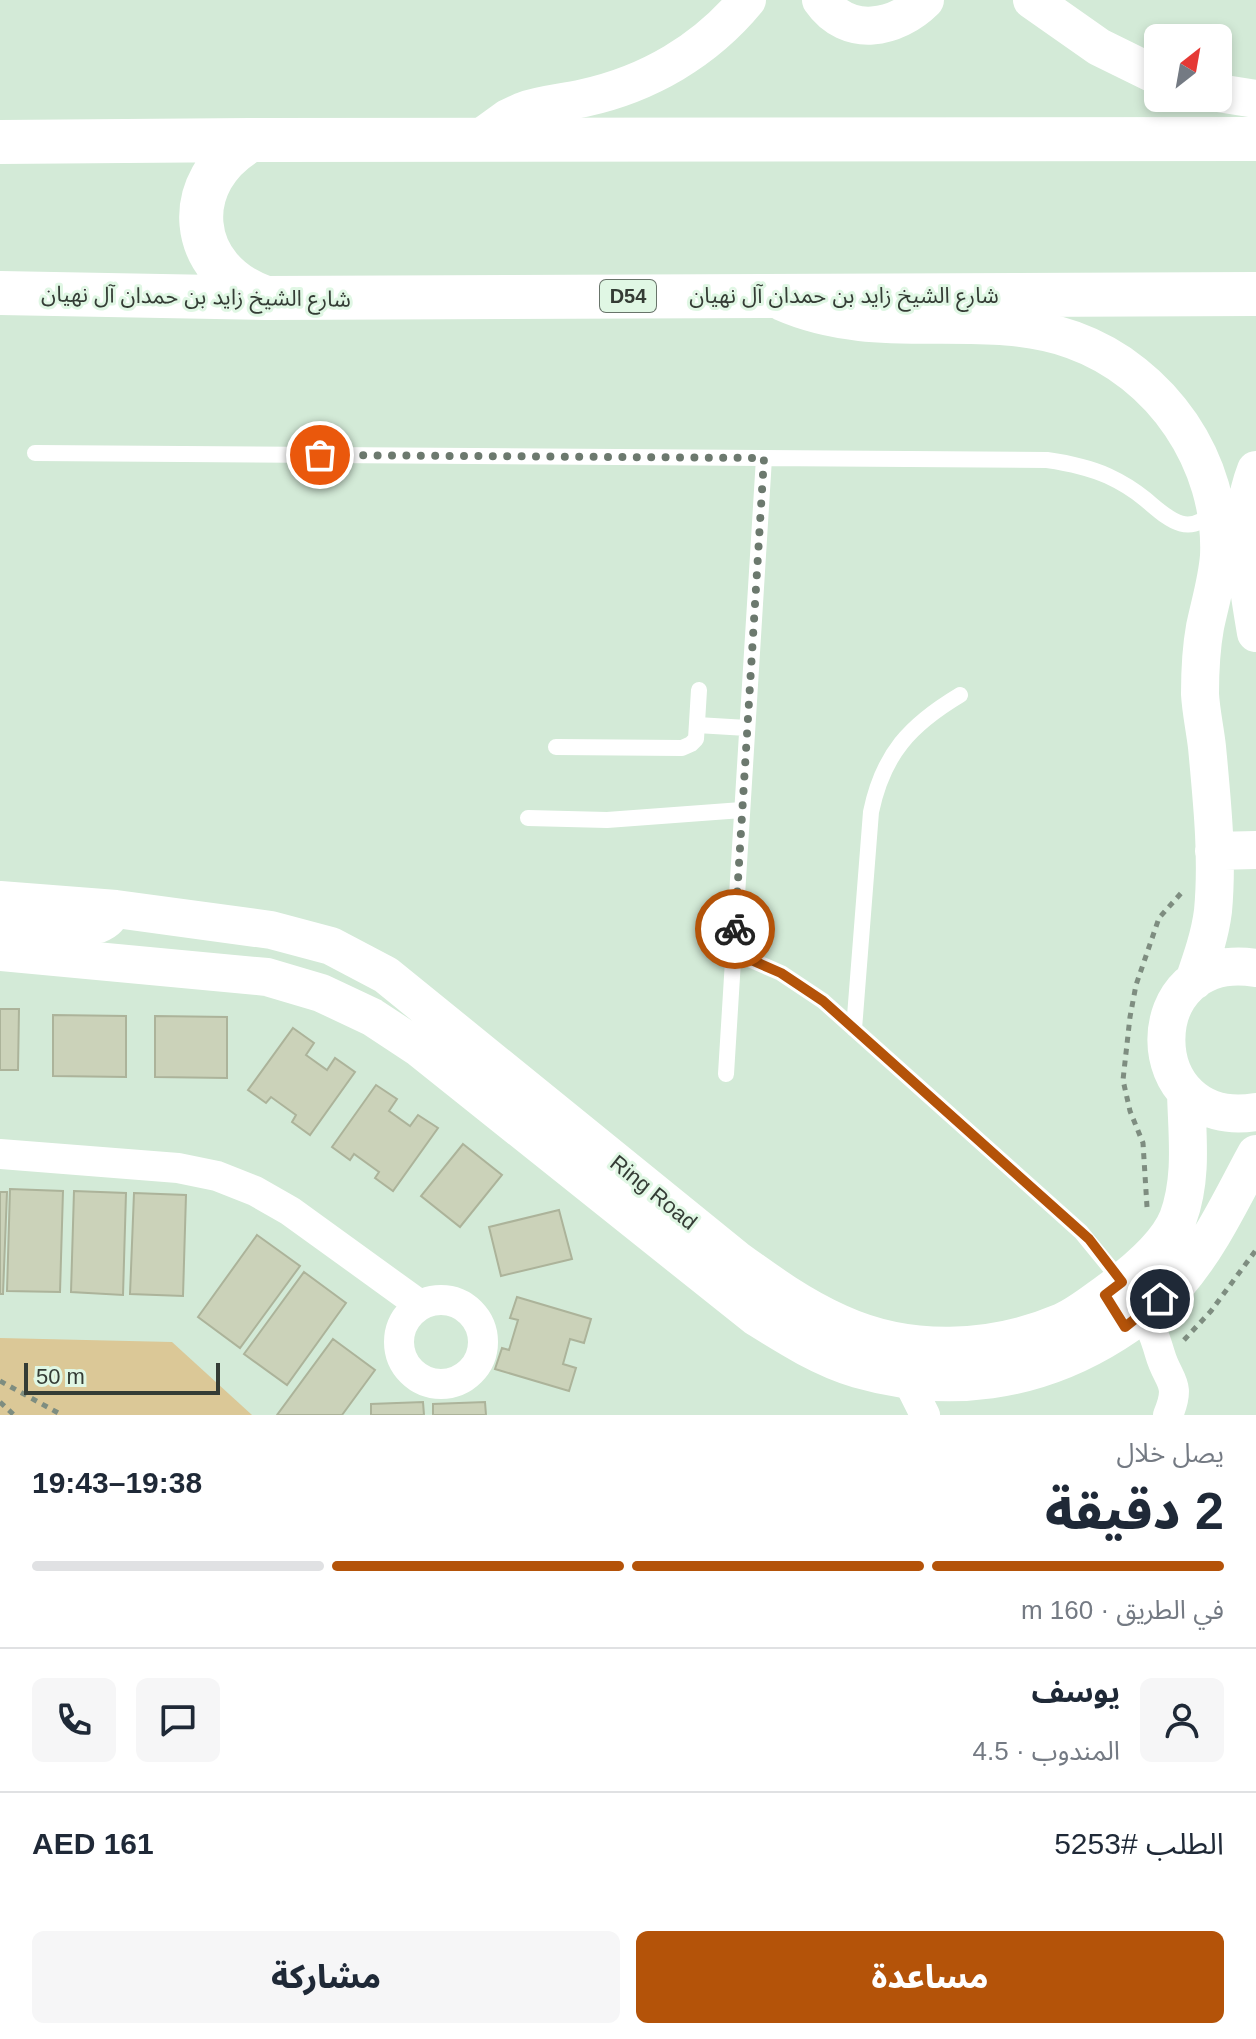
<!DOCTYPE html>
<html lang="ar">
<head>
<meta charset="utf-8">
<style>
  body { margin:0; font-family:Arial,"Noto Sans Arabic",sans-serif; background:#f6f6f7; color:#1f2937; direction:rtl; height:100vh; display:flex; flex-direction:column; font-size:30px; white-space:nowrap }
  * { box-sizing:border-box; margin:0 }
  p { font-size:26px; color:#747a83 }
  .icon { flex:none; width:44px; height:44px; fill:none; stroke:currentColor; stroke-width:2; stroke-linecap:round; stroke-linejoin:round }
  .map { position:relative; height:1415px; overflow:hidden; direction:ltr }
  .details { display:flex; flex-direction:column; background:#fff; flex:1 }
  .details>* { flex:none }
  .needle { width:52px; rotate:31deg }
  .buttons { position:absolute; left:1144px; top:24px; display:grid; gap:16px }
  .buttons a { display:grid; place-items:center; width:88px; height:88px; border-radius:12px; background:#fff; box-shadow:0 4px 12px #0003; font-size:40px }
  .scale { position:absolute; left:24px; bottom:20px; width:196px; box-sizing:border-box; padding-left:8px; border:4px solid #343c35; border-top:0; font-size:22px; line-height:28px; white-space:nowrap; color:#343c35; -webkit-text-stroke:6px #e0f7e4; paint-order:stroke }
  .pin { position:absolute; display:grid; place-items:center; width:68px; height:68px; color:#fff; margin:-34px; border:4px solid #fff; border-radius:50%; box-shadow:0 2px 8px #0007 }
  .courier { position:absolute; display:grid; place-items:center; width:80px; height:80px; margin:-40px; border:6px solid #b45309; border-radius:50%; background:#fff; color:#222; box-shadow:0 2px 10px #0007 }
  .headline em { font-style:normal; font-weight:800 }
  .headline div { display:flex; flex-direction:column-reverse }
  .headline { display:flex; align-items:center; justify-content:space-between; height:136px; padding:0 32px }
  h1 { font-size:52px; font-weight:800; line-height:60px }
  .bar { display:grid; grid-template-columns:repeat(4,1fr); gap:12px 8px; align-content:center; height:96px; padding:0 32px }
  .bar i { height:10px; border-radius:6px; background:#e0e1e3 }
  .bar .current { background:#b45309 }
  .bar p { grid-column:span 4 }
  .line { display:flex; align-items:center; gap:20px; padding:0 32px; border-top:2px solid #e0e1e3 }
  .line div { flex:1 }
  .round { display:grid; place-items:center; flex:none; width:84px; height:84px; border-radius:12px; background:#f6f6f7 }
  .cta { display:flex; gap:16px; margin-top:auto; padding:16px 32px }
  .cta a { flex:1; height:92px; border-radius:12px; background:#b45309; color:#fff; font-size:32px; font-weight:800; line-height:92px; text-align:center }
  .cta a+a { background:#f6f6f7; color:#1f2937 }
  .map>svg:first-child { display:block }
</style>
</head>
<body>
<div class="map">
<svg width="1256" height="1415" viewBox="0 0 1256 1415">
  <rect width="100%" height="100%" fill="#d3ead7"/>
  <!-- green -->
  <path fill="#dbc897" d="M0,1338L172,1342L252,1415H0Z"/>
  <!-- building -->
  <path fill="#cbd2b9" stroke="#acb39a" stroke-width="2" d="M0,1009H19L18,1070H0Z
    M53,1015L126,1016V1077L53,1076Z
    M155,1016L227,1017V1078L155,1077Z
    M293,1028L314,1043L306,1055L327,1070L335,1058L355,1072L310,1135L292,1122L296,1115L271,1097L266,1103L248,1090Z
    M376,1085L397,1099L389,1111L410,1126L418,1115L438,1128L393,1191L375,1178L379,1172L354,1154L350,1160L332,1147Z
    M463,1144L502,1175L460,1227L421,1196Z
    M10,1189L63,1191L60,1292L7,1291Z
    M74,1191L126,1193L123,1295L71,1292Z
    M0,1192H7L3,1294H0Z
    M134,1193L186,1195L183,1296L130,1294Z
    M559,1210L572,1259L501,1276L489,1227Z
    M257,1235L300,1266L240,1348L198,1317Z
    M304,1272L346,1303L287,1385L244,1354Z
    M517,1297L591,1319L584,1343L570,1339L563,1364L576,1368L569,1391L495,1369L502,1348L509,1350L518,1320L510,1318Z
    M333,1339L375,1370L342,1415H277Z
    M423,1402L424,1415H371V1404Z
    M485,1402L486,1415H433V1404Z"/>
  <g fill="none" stroke-linecap="round" stroke-linejoin="round">
    <!-- path -->
    <path stroke="#7e8d80" stroke-width="5" stroke-dasharray="6 6" stroke-linecap="butt" d="M1147,1207L1143,1143L1130,1111L1123,1080L1130,1017L1136,985L1159,918L1183,891
      M1184,1340L1211,1311L1256,1250
      M0,1381L62,1415
      M0,1402L14,1415"/>
    <!-- service -->
    <path stroke="#fff" stroke-width="16" d="M35,453L1047,460C1068,463 1088,467 1108,476C1121,482 1134,490 1145,499C1168,518 1187,539 1214,511
      M697,725L747,728
      M556,747L682,748L691,744L696,739L699,690
      M528,818L607,820L742,810
      M733,952L781,973L823,1001L1081,1232L1122,1282
      M854,1029L871,812C883,754 910,725 960,695
      M726,1074L764,458"/>
    <!-- minor -->
    <path stroke="#fff" stroke-width="30" d="M0,920L99,928C109,924 113,920 116,909
      M0,1154L178,1168L217,1176L255,1191L290,1211L420,1305
      M1132,1297C1147,1317 1153,1330 1160,1354C1168,1382 1182,1382 1168,1415
      M399 1342a42 42 0 1 1 84 0a42 42 0 1 1-84 0Z
      M907,1379L925,1415"/>
    <!-- tertiary -->
    <path stroke="#fff" stroke-width="38" d="M821,0C848,39 896,29 925,0
      M1032,0L1099,47L1158,76
      M1218,93L1256,99
      M479,139L508,118L523,111C542,104 563,103 584,98C648,84 705,51 747,0
      M782,302C879,345 980,307 1073,340C1162,372 1223,462 1219,556C1217,581 1210,603 1205,627C1201,649 1200,671 1200,694C1201,712 1205,729 1207,747C1212,801 1218,857 1213,911C1210,935 1202,958 1194,981
      M1256,470C1235,524 1247,577 1256,633
      M1214,851L1256,850
      M0,900L116,909L271,930L331,946L386,975L736,1259C769,1283 801,1306 839,1323C909,1355 991,1352 1062,1322C1078,1315 1094,1302 1108,1292C1131,1275 1167,1246 1178,1218C1193,1177 1187,1135 1186,1092
      M0,952L267,977L321,993L372,1017L419,1048L756,1317C788,1337 821,1358 858,1369C948,1395 1036,1383 1115,1333C1137,1319 1159,1303 1177,1284C1210,1246 1232,1198 1256,1154
      M1256,968C1136,948 1137,1132 1256,1112"/>
    <!-- primary -->
    <path stroke="#fff" stroke-width="44" d="M251,140C179,180 186,271 266,298
      M0,142L251,140L1256,139
      M0,293L266,298L1256,294"/>
  </g>
  <g fill="none" stroke-linecap="round" stroke-linejoin="round">
    <!-- done -->
    <path stroke="#6c796e" stroke-width="8" stroke-dasharray="0 14.4" d="M320,455L764,458L735,929"/>
    <!-- route -->
    <path stroke="#b45309" stroke-width="10" d="M735,929L733,952L781,973L823,1001L1089,1239L1122,1282L1105,1295L1125,1327L1160,1299"/>
  </g>
  <g text-anchor="middle" stroke-width="6" stroke-linejoin="round" paint-order="stroke">
    <!-- shield labels -->
    <rect fill="#e0f7e4" stroke="#68746a" stroke-width="2" x="600" y="280" width="56" height="32" rx="6"/>
    <g font-size="20" font-weight="bold" fill="#343c35">
      <text x="628" y="303">D54</text>
    </g>
    <!-- street labels -->
    <g font-size="22" fill="#343c35" stroke="#e0f7e4">
      <text x="844" y="303">شارع الشيخ زايد بن حمدان آل نهيان</text>
      <text transform="translate(196 296) rotate(1)" y="8">شارع الشيخ زايد بن حمدان آل نهيان</text>
      <text transform="translate(654 1192) rotate(39)" y="8">Ring Road</text>
    </g>
  </g>
</svg>
<div class="buttons">
<a><svg class="needle" viewBox="-14 -14 28 28"><path d="M0-13l5 13h-10z" fill="#e53935"/><path d="M0 13l5-13h-10z" fill="#747a83"/></svg></a>
</div>
<div class="scale">50 m</div>
<div class="pin" style="left:320px;top:455px;background:#ea580c"><svg class="icon" aria-label="bag" viewBox="0 0 24 24"><path d="M5 8h14l-1 12H6zM9 8a3 3 0 0 1 6 0"/></svg></div>
<div class="pin" style="left:1160px;top:1299px;background:#1f2937"><svg class="icon" aria-label="home" viewBox="0 0 24 24"><path d="M3 11l9-7 9 7M6 9v11h12V9"/></svg></div>
<div class="courier" style="left:735px;top:929px"><svg class="icon" aria-label="bike" viewBox="0 0 24 24"><circle cx="6" cy="16" r="4"/><circle cx="18" cy="16" r="4"/><path d="M6 16l4-8h5l3 8M10 8l3 8H6M13 5h3"/></svg></div>
</div>
<section class="details">
<div class="headline"><div><h1>2 دقيقة</h1><p>يصل خلال</p></div><em>19:38–19:43</em></div>
<div class="bar"><i class="current"></i><i class="current"></i><i class="current"></i><i></i><p>في الطريق · 160 m</p></div>
<div class="line" style="height:144px"><a class="round"><svg class="icon" aria-label="person" viewBox="0 0 24 24"><circle cx="12" cy="8" r="4"/><path d="M4 21q1-7 8-7t8 7"/></svg></a><div><b>يوسف</b><p>المندوب · 4.5</p></div><a class="round"><svg class="icon" aria-label="chat" viewBox="0 0 24 24"><path d="M4 5h16v11H9l-5 4z"/></svg></a><a class="round"><svg class="icon" aria-label="phone" viewBox="0 0 24 24"><path d="M5 4h4l2 5-3 2q2 4 5 5l2-3 5 2v4C11 20 4 13 5 4z"/></svg></a></div>
<div class="line" style="height:104px"><div>الطلب #5253</div><b>AED 161</b></div>
<div class="cta"><a>مساعدة</a><a>مشاركة</a></div>
</section>
</body>
</html>
